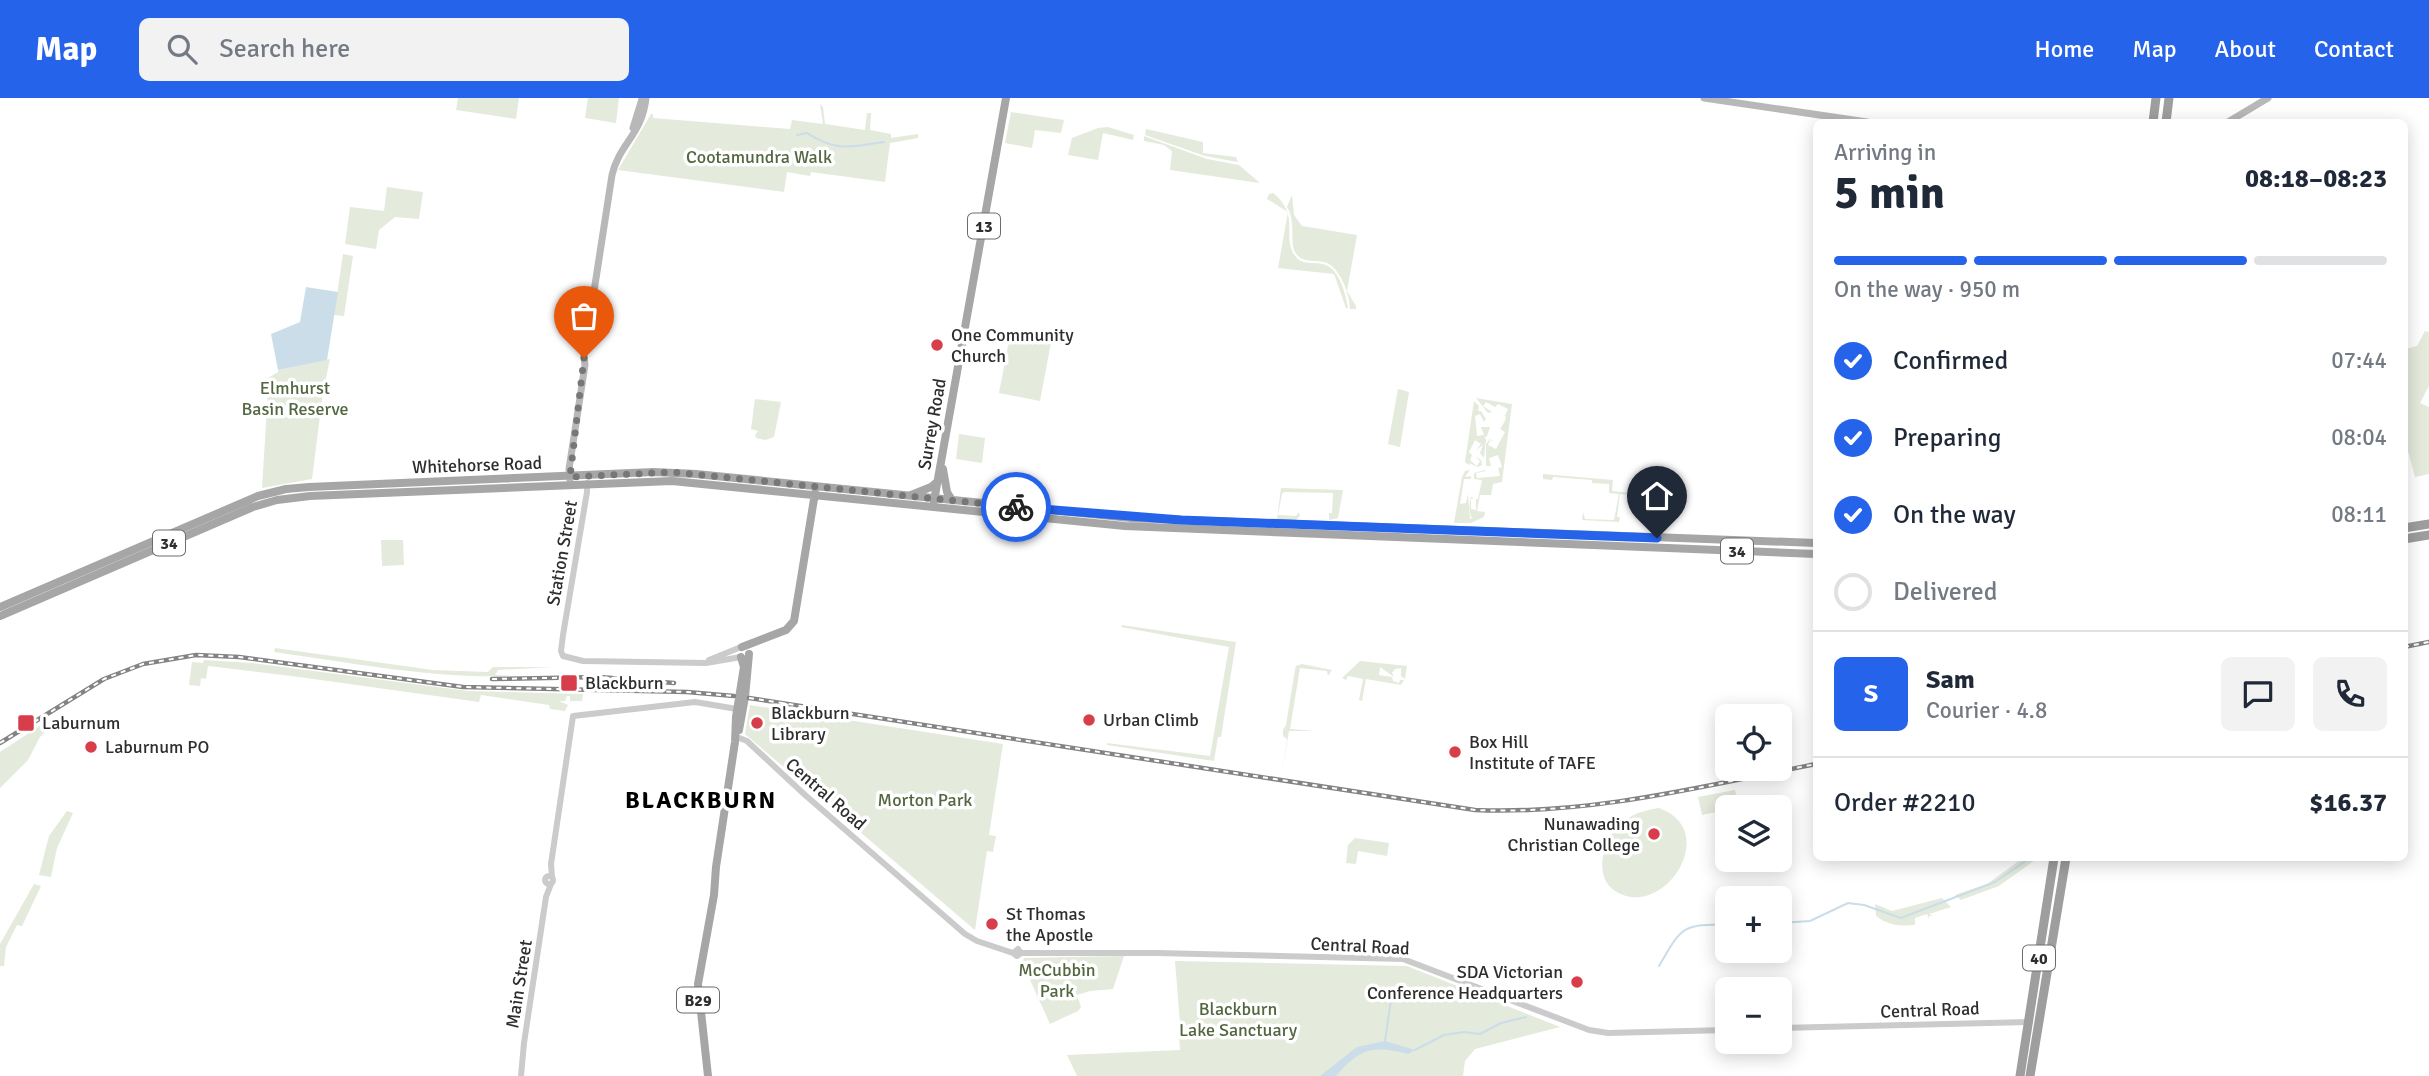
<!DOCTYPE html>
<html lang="en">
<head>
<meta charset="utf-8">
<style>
  body { margin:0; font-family:Signika,sans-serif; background:#f2f2f3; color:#1f2937; height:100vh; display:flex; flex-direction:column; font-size:26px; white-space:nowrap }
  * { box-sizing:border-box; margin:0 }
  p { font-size:23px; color:#747a83 }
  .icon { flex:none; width:38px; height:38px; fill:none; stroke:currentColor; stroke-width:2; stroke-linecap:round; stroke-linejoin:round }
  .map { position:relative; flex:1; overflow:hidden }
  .panel { position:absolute; left:1813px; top:21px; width:595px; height:742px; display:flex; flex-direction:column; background:#fff; border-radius:10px; box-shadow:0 4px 18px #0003 }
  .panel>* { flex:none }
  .buttons { position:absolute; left:1715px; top:606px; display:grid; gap:14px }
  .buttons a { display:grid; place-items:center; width:77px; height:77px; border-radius:10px; background:#fff; box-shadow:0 4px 18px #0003; font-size:35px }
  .pin { position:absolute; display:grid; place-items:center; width:60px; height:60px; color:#fff; margin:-72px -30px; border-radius:50% 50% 50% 0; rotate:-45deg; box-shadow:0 0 7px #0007 }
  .pin .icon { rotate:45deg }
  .courier { position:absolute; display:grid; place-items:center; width:70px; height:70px; margin:-35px; border:5px solid #2563eb; border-radius:50%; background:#fff; color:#222; box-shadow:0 2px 9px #0007 }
  .headline em { font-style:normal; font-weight:700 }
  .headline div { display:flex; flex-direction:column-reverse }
  .headline { display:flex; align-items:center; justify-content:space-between; height:119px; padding:0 21px }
  h1 { font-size:46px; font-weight:700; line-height:52px }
  .bar { display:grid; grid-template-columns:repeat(4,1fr); gap:10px 7px; align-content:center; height:84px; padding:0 21px }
  .bar i { height:9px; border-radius:5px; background:#e0e1e3 }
  .bar .current { background:#2563eb }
  .bar p { grid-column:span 4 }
  .line { display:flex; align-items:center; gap:18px; padding:0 21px; border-top:2px solid #e0e1e3 }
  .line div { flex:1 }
  .round { display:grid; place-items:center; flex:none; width:74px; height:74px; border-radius:10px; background:#f2f2f3 }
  ol { padding:0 21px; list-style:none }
  li { display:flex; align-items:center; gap:21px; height:77px }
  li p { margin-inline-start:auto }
  li .icon { padding:7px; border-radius:50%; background:#2563eb; color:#fff; stroke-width:4 }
  li:last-child { color:#747a83 }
  li i { width:38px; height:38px; border:4px solid #e0e1e3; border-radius:50% }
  header { display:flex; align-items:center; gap:42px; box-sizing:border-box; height:98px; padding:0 35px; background:#2563eb; color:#fff }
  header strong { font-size:33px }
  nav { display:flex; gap:38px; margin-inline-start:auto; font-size:24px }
  .search { width:490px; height:63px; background:#f2f2f3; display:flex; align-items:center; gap:18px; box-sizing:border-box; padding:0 24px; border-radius:10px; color:#747a83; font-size:26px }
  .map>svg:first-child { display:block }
</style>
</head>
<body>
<header>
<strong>Map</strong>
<div class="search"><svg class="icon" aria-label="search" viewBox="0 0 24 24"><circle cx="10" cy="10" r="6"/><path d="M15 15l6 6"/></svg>Search here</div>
<nav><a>Home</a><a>Map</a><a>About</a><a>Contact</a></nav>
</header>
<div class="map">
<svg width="2429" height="978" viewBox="0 0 2429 978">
  <rect width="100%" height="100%" fill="#fff"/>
  <!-- green -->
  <path fill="#e4eadc" d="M458,0H519L516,21L456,12Z
    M588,0H619L616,25L585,20Z
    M820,6L823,9L825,26L865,32L867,15H871L870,32L891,36V40L918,36V40L890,45L885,84L811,74L810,78L787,74L784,94L618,72L651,16H653V20L790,31L792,22L823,26Z
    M1011,14L1064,22L1061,35L1035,32L1032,50L1005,45Z
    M1108,29L1134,37L1133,42L1103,35L1098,62L1068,57L1072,40L1098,30Z
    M1146,31L1203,44V55L1236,59L1238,64L1205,58L1145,37Z
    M1144,38L1207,61L1239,67L1260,85L1170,72L1172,53L1164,47L1144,43Z
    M387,89L423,94L419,121L395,119L379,132L376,151L345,146L350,109L384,113Z
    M1273,95C1302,118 1280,140 1296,159C1303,168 1316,163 1326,167C1340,173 1346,197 1348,210H1346L1334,176L1278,170L1288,114L1267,101L1269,96Z
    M1292,97L1294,117L1302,128L1357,137L1347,193L1356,208V211H1350C1350,197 1340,168 1324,164C1316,162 1304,165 1297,157C1288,147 1297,123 1287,109Z
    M343,156L353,158L344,218L334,217Z
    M1011,232L1052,239L1040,303L999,295Z
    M2425,233L2429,234V288L2420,305L2429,309V376L2415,379L2405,342V251L2417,248Z
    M330,261L323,294L312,381L262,390L268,293L263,283L278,274V272Z
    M1398,291L1409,294L1400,349L1388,346Z
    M1476,300L1512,306L1502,384L1493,386L1491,397H1480L1477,413L1485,414L1484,419L1471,425H1454L1462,379L1465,373L1470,372L1465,379L1471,378V381H1464L1460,406L1466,405L1468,396L1470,421L1473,419H1471C1469,412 1469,405 1471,399L1474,400L1471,401V411L1476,412V401H1478L1482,382L1474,381V375L1485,372L1486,373L1476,375L1477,380L1500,378L1498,370L1502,369L1498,357L1489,360L1491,368H1486V346L1490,341L1494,344L1490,342L1488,347L1496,351L1505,334L1500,331L1505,323L1506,318L1502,316L1505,318L1508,311L1498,306L1495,309L1486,304L1483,308L1492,314L1488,315Z
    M755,301L781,304L774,339L765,342L756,340L755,337L758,333L751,331Z
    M1474,303L1479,308L1478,313H1481L1486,321L1484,324L1480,316L1475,318L1477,338L1484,337L1481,329H1490L1487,338L1484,340L1486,341L1484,360L1480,355L1483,347L1476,352L1481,346L1475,342L1469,354L1472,357L1470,362L1477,368L1480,363L1475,358L1481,362L1482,367L1478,369L1469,365L1470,368L1465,364Z
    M959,336L985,340L982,365L956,361Z
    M1543,376L1613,382L1612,393L1679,400L1678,412H1676L1677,402L1659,400L1657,421L1663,423V425H1652L1656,423L1658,401L1654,399L1620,396L1617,419H1620L1619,424L1582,422L1583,414L1585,421L1614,422L1619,396L1609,395V386L1592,385V382L1553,379L1552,382L1543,381Z
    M1281,390L1343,392L1338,420L1329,422V415H1332L1333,395L1284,394L1282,396L1278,417L1296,418L1299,414L1300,418L1295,423L1277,421Z
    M381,442H403L404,467L382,468Z
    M1122,527L1236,544L1221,639H1218L1214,663L1107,647V645L1210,658L1229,549L1121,529Z
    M275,550L433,572L488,574L493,569H553L498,572L495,577L513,578C434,581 353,565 274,554Z
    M204,562L252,565L468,593L583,596L582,603H570V598H567L565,603H559L568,607L565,613L550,611L549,607L481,597L479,604L299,579L208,568L206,581L201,580L200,588L189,587L192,564L203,565Z
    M1360,563L1407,568L1405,581L1401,578V570L1395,571L1392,575L1394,579L1380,569L1379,577L1392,579L1393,583L1399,585L1400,582H1404L1401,587L1366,581L1362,603L1359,602L1363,581L1348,578L1346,582L1342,580Z
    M1302,566L1332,572L1328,578L1327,573L1300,570L1290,631L1315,633H1289L1282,674L1287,641L1283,638V632L1286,627L1295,572L1296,568Z
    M750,607L1003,646L989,737L996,738L993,754L987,753L975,832L745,636Z
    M47,623L52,627L40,639L28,662L0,690V654Z
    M1735,692L1739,709H1727V712L1702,717L1698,699Z
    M1659,710C1723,733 1662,824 1615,793C1591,777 1605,738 1624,723C1634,715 1646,712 1659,710Z
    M67,713L73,715L57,750L51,779L39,777L49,738Z
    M1355,740L1389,745L1387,758L1358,753L1356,766L1346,765L1348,747Z
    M2023,760H2046L2045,763L2035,762L1999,788L1961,802L1955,797L1987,786Z
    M34,786L41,788L22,828L17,827L6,849L4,868H0V846Z
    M1942,800L1951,809L1929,816L1933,818H1929V821L1927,816L1915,820V827C1900,828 1889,828 1876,818L1875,806L1892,813Z
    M1124,858L1113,891L1090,893L1077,897L1081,909L1078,913L1050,926L1022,864L1024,860Z
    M1175,863L1407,868L1560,929L1475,951L1465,963L1463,978H1077L1067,957L1180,952L1179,938L1181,937Z"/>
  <!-- water -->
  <path fill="#cadde9" d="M306,189L338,194L327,262L278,272L271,236L300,224Z
    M1385,943L1415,952L1408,956C1373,947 1360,950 1336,978H1320L1357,949Z"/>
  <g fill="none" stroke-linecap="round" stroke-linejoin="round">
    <!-- stream -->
    <path stroke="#cadde9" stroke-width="2" d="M797,37L807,35C838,55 851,48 884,44
      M1780,825L1810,823L1848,805L1864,807L1901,820L1995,784L2030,760
      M1659,868C1681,830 1682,825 1727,827
      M1385,943L1391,902
      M1415,952L1444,937L1464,934L1480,936L1501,925L1526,919"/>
    <!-- tertiary -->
    <path stroke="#cbcbcb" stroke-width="6" d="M587,385V394L563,537L561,553L563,558L583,563L706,565L741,559
      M709,562L741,549
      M737,639L747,643L804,696L965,836L977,843L1013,855
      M545 782a4 4 0 1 1 8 0a4 4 0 1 1-8 0Z
      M552,779L551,766L573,618L695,604L737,611
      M1021,855L1018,851L1013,855L1017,858L1021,855H1157L1403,861L1589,932L1608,935L1727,932
      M1780,930L2030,924
      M521,978L524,945L546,799L551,786"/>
    <!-- secondary -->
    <path stroke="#b8b8b8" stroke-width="7" d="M1704,0L1867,24
      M2228,24L2268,0
      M633,30L642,1
      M570,383L569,371L585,267L584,258L612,77C619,46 642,37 646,0"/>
    <!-- primary -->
    <path stroke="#a6a6a6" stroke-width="8" d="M943,371L947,394L952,402
      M911,397L931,389L937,384
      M934,403L1006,0
      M0,509L258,398L286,391L309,389L654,374L696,376L1131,420L1816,445
      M0,518L253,409L277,402L310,398L672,383L1125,428L1816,456
      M742,549L786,532L794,523L815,395
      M739,632L745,599L749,556
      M708,978L698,886L714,797L716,769L735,644L736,619L744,569L741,559"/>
    <!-- trunk -->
    <path stroke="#9e9e9e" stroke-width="9" d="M2153,24L2156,0
      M2166,24L2169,0
      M2404,430L2429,426
      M2404,441L2429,437
      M2020,978L2054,760
      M2030,978L2066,760"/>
    <defs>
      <path id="rail" d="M2404,549L2429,544
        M492,581L599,579L674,585
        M749,600L1475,712C1590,717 1704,688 1816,666
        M0,645L104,581L143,566L196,557L239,559L463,589L687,594L734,598"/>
    </defs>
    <!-- rail casing -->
    <use href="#rail" stroke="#838383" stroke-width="4.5"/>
    <!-- rail -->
    <use href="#rail" stroke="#fff" stroke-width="2" stroke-dasharray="5" stroke-linecap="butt"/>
  </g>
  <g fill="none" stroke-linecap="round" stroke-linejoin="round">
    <!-- done -->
    <path stroke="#777" stroke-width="7" stroke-dasharray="0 12.6" d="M584,260L570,379L673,374L1016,409"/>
    <!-- route -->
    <path stroke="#2563eb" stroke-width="9" d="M1016,409L1181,422L1657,440"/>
  </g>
  <!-- markers -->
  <g fill="#d83d4b" stroke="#fff" stroke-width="2.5">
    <circle cx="937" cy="247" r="7"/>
    <rect x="560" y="576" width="18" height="18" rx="3.5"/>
    <circle cx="1089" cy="622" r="7"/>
    <rect x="17" y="616" width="18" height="18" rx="3.5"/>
    <circle cx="757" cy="625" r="7"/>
    <circle cx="91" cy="649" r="7"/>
    <circle cx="1455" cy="654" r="7"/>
    <circle cx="1654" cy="736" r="7"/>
    <circle cx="992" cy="826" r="7"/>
    <circle cx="1577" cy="884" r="7"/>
  </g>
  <g text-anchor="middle" stroke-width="7" stroke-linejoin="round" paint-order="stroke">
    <!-- shield labels -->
    <g fill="#fff" stroke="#6d6d6d" stroke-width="2">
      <rect x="968" y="115.5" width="32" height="25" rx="5"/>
      <rect x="153" y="432.5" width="32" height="25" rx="5"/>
      <rect x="1721" y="440.5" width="32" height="25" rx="5"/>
      <rect x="2023" y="847.5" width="32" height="25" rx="5"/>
      <rect x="677" y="889.5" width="42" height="25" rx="5"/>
    </g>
    <g font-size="16" font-weight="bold" fill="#2e2e2e">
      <text x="984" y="134">13</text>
      <text x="169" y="451">34</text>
      <text x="1737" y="459">34</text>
      <text x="2039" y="866">40</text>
      <text x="698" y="908">B29</text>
    </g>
    <!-- park labels -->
    <g font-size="18" fill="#52663f" stroke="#fff">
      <text x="759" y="65">Cootamundra Walk</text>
      <text x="295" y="296">Elmhurst<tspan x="295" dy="21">Basin Reserve</tspan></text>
      <text x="925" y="708">Morton Park</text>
      <text x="1057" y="878">McCubbin<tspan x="1057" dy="21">Park</tspan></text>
      <text x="1238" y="917">Blackburn<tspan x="1238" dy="21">Lake Sanctuary</tspan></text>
    </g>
    <!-- poi labels -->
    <g font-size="18" fill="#2e2e2e" stroke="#fff" text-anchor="start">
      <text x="951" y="243">One Community<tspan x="951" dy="21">Church</tspan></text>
      <text x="585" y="591">Blackburn</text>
      <text x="771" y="621">Blackburn<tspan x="771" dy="21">Library</tspan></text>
      <text x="1103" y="628">Urban Climb</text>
      <text x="42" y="631">Laburnum</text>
      <text x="1469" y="650">Box Hill<tspan x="1469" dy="21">Institute of TAFE</tspan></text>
      <text x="105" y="655">Laburnum PO</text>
      <text x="1640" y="732" text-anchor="end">Nunawading<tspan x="1640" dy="21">Christian College</tspan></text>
      <text x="1006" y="822">St Thomas<tspan x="1006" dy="21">the Apostle</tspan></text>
      <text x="1563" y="880" text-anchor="end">SDA Victorian<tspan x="1563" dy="21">Conference Headquarters</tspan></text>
    </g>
    <!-- street labels -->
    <g font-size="18" fill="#2e2e2e" stroke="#fff">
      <text transform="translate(932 326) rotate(-80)" y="6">Surrey Road</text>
      <text transform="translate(477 367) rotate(-2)" y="6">Whitehorse Road</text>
      <text transform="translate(562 455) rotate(-80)" y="6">Station Street</text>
      <text transform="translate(826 696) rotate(41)" y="6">Central Road</text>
      <text transform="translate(1360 848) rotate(3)" y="6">Central Road</text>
      <text transform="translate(519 886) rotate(-81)" y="6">Main Street</text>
      <text transform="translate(1930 912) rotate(-2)" y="6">Central Road</text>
    </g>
    <!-- district labels -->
    <g font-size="24" font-weight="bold" letter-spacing="2" fill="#000" stroke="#fff">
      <text x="701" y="710">BLACKBURN</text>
    </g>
  </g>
</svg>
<div class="buttons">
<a><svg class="icon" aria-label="locate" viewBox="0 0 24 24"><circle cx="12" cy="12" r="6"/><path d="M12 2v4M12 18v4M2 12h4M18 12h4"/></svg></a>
<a><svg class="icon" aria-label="layers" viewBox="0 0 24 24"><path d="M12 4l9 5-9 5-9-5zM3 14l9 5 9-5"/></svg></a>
<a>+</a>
<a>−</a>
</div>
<div class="pin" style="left:584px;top:260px;background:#ea580c"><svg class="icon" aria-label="bag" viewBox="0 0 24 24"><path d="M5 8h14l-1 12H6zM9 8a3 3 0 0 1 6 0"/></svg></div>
<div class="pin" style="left:1657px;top:440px;background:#1f2937"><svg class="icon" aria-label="home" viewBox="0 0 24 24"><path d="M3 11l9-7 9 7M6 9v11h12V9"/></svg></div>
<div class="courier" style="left:1016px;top:409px"><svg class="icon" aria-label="bike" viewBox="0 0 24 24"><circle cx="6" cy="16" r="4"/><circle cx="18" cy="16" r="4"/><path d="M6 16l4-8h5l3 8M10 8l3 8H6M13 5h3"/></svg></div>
<section class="panel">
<div class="headline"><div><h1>5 min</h1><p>Arriving in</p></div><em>08:18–08:23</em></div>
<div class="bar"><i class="current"></i><i class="current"></i><i class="current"></i><i></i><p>On the way · 950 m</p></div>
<ol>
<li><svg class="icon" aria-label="check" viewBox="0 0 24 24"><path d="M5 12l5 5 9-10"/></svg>Confirmed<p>07:44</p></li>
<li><svg class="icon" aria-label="check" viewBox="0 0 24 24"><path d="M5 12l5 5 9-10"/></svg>Preparing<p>08:04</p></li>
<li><svg class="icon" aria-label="check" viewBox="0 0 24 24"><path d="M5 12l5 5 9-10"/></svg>On the way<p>08:11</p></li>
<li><i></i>Delivered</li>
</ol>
<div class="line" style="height:126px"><b class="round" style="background:#2563eb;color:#fff">S</b><div><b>Sam</b><p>Courier · 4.8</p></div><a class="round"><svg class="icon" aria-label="chat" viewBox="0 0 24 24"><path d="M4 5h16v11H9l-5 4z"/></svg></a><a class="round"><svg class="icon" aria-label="phone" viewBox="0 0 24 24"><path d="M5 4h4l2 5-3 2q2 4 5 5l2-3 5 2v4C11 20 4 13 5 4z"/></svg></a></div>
<div class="line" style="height:91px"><div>Order #2210</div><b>$16.37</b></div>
</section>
</div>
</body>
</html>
